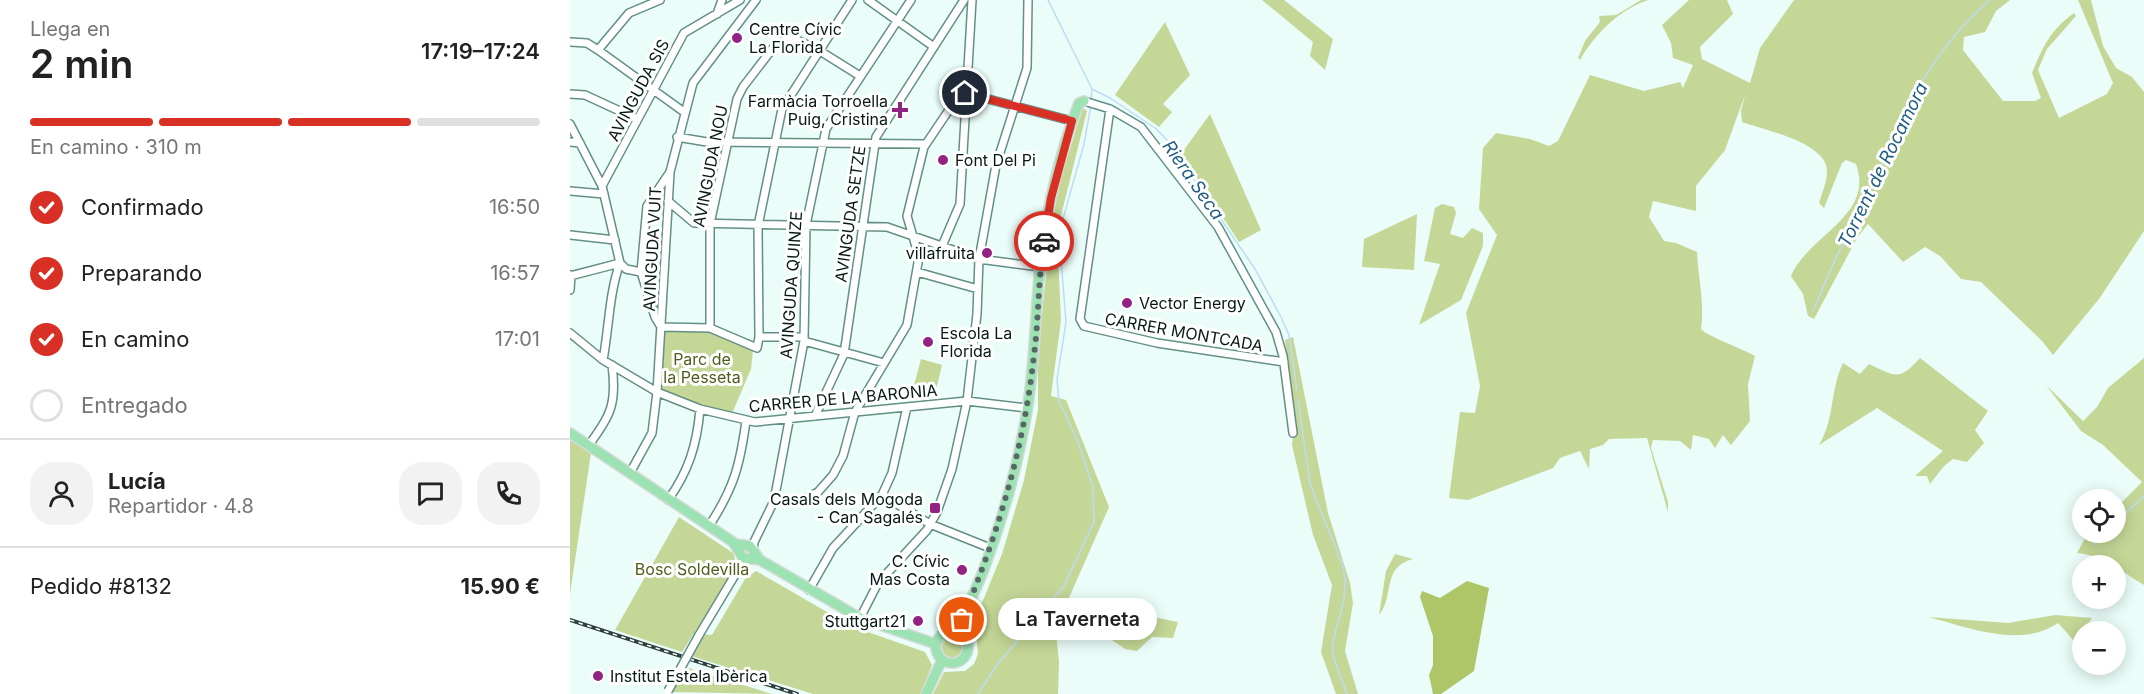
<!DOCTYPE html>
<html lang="es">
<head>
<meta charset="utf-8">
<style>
  body { margin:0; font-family:Inter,sans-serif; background:#f2f2f2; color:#222; height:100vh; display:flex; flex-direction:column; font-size:22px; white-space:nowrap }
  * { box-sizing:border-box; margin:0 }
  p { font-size:20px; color:#767676 }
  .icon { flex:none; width:33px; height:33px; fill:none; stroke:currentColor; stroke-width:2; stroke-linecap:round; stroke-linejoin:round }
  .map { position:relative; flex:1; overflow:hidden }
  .details { display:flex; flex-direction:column; background:#fff; width:570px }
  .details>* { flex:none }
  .controls { position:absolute; left:1502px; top:489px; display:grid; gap:12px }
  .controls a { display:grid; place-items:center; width:54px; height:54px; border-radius:50%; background:#fff; box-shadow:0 3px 15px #0003; font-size:30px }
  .pin { position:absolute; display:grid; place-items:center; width:51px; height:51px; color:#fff; margin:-26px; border:3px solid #fff; border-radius:50%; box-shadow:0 2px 6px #0007 }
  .courier { position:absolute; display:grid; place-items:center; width:60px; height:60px; margin:-30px; border:4px solid #d93025; border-radius:50%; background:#fff; color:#222; box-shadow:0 2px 8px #0007 }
  .bubble { position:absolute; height:42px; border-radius:21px; background:#fff; box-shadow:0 3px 15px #0003; font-size:20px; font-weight:600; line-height:42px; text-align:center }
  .summary em { font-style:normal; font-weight:600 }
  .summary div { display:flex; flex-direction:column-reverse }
  .summary { display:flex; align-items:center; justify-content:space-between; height:102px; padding:0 30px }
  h1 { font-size:39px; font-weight:600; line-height:45px }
  .bar { display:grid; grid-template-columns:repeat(4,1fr); gap:9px 6px; align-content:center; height:72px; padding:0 30px }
  .bar i { height:8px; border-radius:4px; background:#e0e0e0 }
  .bar .on { background:#d93025 }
  .bar p { grid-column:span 4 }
  .line { display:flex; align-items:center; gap:15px; padding:0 30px; border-top:2px solid #e0e0e0 }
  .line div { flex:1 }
  .round { display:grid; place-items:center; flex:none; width:63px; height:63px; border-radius:24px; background:#f2f2f2 }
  ol { padding:0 30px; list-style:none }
  li { display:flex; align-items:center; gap:18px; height:66px }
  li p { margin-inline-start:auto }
  li .icon { padding:6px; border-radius:50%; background:#d93025; color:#fff; stroke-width:4 }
  li:last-child { color:#767676 }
  li i { width:33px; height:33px; border:3px solid #e0e0e0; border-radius:50% }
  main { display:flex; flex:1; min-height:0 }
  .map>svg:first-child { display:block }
</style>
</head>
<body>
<main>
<section class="details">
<div class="summary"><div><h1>2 min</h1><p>Llega en</p></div><em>17:19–17:24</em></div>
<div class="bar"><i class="on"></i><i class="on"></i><i class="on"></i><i></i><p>En camino · 310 m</p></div>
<ol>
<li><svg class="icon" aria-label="check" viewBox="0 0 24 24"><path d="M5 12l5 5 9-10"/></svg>Confirmado<p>16:50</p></li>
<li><svg class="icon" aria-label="check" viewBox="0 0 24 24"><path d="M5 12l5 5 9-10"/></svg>Preparando<p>16:57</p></li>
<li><svg class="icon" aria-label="check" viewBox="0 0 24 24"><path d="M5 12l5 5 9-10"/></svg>En camino<p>17:01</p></li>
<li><i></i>Entregado</li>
</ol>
<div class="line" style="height:108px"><a class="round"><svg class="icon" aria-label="person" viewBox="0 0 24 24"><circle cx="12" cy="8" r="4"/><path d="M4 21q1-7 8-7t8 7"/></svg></a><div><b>Lucía</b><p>Repartidor · 4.8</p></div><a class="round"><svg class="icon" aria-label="chat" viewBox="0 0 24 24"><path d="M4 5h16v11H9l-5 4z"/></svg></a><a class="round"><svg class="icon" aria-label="phone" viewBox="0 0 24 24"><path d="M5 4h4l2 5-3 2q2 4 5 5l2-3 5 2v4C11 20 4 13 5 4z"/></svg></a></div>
<div class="line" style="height:78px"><div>Pedido #8132</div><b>15.90 €</b></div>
</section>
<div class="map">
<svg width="1574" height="694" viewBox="0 0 1574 694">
  <rect width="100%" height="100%" fill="#eafdf9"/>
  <!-- green -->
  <path fill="#c5d797" d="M692,0H714L763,39L755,70L740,56L743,42Z
    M1071,0H1078C1050,9 1024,35 1010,60L1008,58L1015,41L1030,22L1029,16L1046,15Z
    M1119,0H1157L1163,14L1130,47L1132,59L1180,83L1190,48L1224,0H1440L1426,11L1415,32L1394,37L1393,50L1433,101H1465L1471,98L1462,73C1473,47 1480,30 1504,13L1506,16L1477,49L1468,70L1489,118L1537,94L1543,83L1508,0H1521L1533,46L1546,68L1562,77L1574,92V231L1529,299L1483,355L1472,341L1411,282L1391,279L1370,256L1355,247L1333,262L1298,224L1287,238L1244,319L1238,316L1233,294L1221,276C1238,235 1305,216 1286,164L1276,160L1272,163L1254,208L1249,203C1252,194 1257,181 1257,171C1257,143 1195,130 1172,122L1171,111L1175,95L1155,150L1126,186V211L1083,201L1079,217L1094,241L1106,243L1127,252C1128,278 1135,303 1131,329C1137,336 1173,349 1185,356L1178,384L1180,421L1161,445L1153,435L1145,448L1139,439L1123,435L1121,450L1110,441L1083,440L1081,448L1098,502V512L1077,438L1039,439L1033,445L1020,449L1019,469L1010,451L990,458L983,468L898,500L879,498L890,412L905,413L910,386L896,313L927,235L909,209L913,148L926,133L960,139L979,146L988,141L1020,75L1074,91L1110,82L1113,88L1123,65L1103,58L1101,43L1092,25Z
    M595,22L620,75L593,104L602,112L589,127L545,95Z
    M513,108L517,111L487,232L491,320L481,396L496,400L539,507L491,616L469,625L476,626L486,633L489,662L488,694H363L374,672L395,671L404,664L408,654L405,620L432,554L454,480L468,410V349L483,212L491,177Z
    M640,114L691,230L669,242L611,154Z
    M872,204L884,207L886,213L880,234L893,238L902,228L913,233V246L891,300L849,325L870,264L854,261L865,208Z
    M847,214L844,270L792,267L794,239Z
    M95,330L139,332L183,350L181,369L161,416L121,403L90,389L92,333Z
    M723,337L758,513L780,583L783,603L775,651L788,694H766L751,652L762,585L743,535L722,445L725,423L715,340Z
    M1350,358L1418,411L1405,430L1414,443L1397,462L1383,459L1374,466L1360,484L1357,476H1345L1373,451L1307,408L1249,445C1265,419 1260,389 1273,363L1290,374L1299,364C1326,377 1329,381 1350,358Z
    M1574,358V585C1552,572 1533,555 1507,553L1518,533L1545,532V509L1572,482L1533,445L1511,431L1476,385L1513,421L1527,407L1538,388Z
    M351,359L372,365L365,394L343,389Z
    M0,440L21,453L0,594Z
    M109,517L163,553L167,566L112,652L45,630Z
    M825,554L843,559C811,567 825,596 809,615L816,571Z
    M186,571L264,616L298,632L355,652L362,665L351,694H243L121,656L131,634L142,635L175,579Z
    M1485,615L1522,618L1505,642L1488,623C1450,649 1398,627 1358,617L1438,623Z
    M583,617L608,622L603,638L582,637L567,651L555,649L526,629L543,627L548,629L550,623Z
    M371 647a12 12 0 1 1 24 0a12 12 0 1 1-24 0Z
    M115,667L202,694L100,692Z"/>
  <!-- forest -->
  <path fill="#aec668" d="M897,581L919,588L904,671L871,694H863L859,675L863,665V636L850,597L852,591L870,598Z"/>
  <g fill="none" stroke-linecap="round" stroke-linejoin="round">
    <!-- stream -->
    <path stroke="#bcdcf6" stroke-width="1.5" d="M478,0L522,89L540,98L585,128L597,140L685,269L711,317L719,335L727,390
      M521,101L522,89
      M1243,311C1252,290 1260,269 1271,248C1278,235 1287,222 1293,208C1326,129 1353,58 1420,0
      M728,399L740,484L773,566L775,580L774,600L763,641V656L777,694
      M1545,523L1574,496
      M1523,545L1535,532
      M408,694L427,665L494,586L524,522L523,488L508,442L489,401L487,380L496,322L489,233L514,144L521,105"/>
    <defs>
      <path id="minor" d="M298,0L364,47
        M147,14L152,0
        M0,42L17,43L28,50L59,13L90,0
        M28,50L114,112
        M395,93L502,121
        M0,94L15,95L67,119
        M514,101L540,109L571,127L648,227L706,332L713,356L723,433
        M540,109L510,319L514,326L587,343L714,362
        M0,124L32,186L50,263
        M107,137L137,142L356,144
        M0,142L10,143
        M32,186L114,33L170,0
        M0,191L34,194
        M98,201L124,223L317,227L409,259L470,267
        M0,235L45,240
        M372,246L390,204L402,0
        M50,263L56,269L71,272
        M347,272L408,289
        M0,276L50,263
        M0,290L1,275
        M91,327L85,317L71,272L77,206L100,172L123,83L186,0
        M91,327L140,328L187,348L189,337H234
        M140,328V224L167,99L173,87L206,44L223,38L250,51L290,76
        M0,333L33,360L87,392L130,409L185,422L397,401L457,408
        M189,337L188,226L212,109L282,0
        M234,341L314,363
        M33,360C39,328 39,293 50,263
        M245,416L274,354L306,137L394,0
        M18,446C41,416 47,403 42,365
        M60,473L82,433L87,392L100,173
        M312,495L360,524L420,548
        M98,500C119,471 127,444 130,409
        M204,501H220L237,498L248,492L263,475L273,456L285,412L337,325L349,257L337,216L354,147L389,95L395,93
        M139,526C164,488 170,465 176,421
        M183,549L184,542L204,501L234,341L236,225L256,129L341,0
        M239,590L263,548L312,495L322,473L337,407
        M290,618L308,583L357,530L367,512L382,469L397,401L407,314L409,259L417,215L426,165L457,68L458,0
        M129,635L171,565L178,559"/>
      <path id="major" d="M0,433L163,542L173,558L190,560
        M166,544L180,546L190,560L290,618L366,644
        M366 647a16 16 0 1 1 32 0a16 16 0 1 1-32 0Z
        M387,632C395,610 406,590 414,569C433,518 448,465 457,411C465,363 465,315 470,267C476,211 489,155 509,103L514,101
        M356,694L372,660"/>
    </defs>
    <!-- minor casing -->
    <use href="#minor" stroke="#638f87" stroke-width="10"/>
    <!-- major casing -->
    <use href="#major" stroke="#d7dada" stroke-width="12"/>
    <!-- minor -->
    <use href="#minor" stroke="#fff" stroke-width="7"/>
    <!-- major -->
    <use href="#major" stroke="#9ce2b3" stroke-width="9"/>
    <defs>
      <path id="rail" d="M0,620L227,694"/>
    </defs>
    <!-- rail casing -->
    <use href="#rail" stroke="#2e403d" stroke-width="4"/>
    <!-- rail -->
    <use href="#rail" stroke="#fff" stroke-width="1.5" stroke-dasharray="4.5" stroke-linecap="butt"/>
    <defs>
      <path id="minor-bridge" d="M98,691L129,635"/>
    </defs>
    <!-- minor-bridge casing -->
    <use href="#minor-bridge" stroke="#638f87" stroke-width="10" stroke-linecap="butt"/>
    <!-- minor-bridge -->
    <use href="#minor-bridge" stroke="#fff" stroke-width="7"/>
  </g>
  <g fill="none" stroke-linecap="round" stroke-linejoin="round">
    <!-- done -->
    <path stroke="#566965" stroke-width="6" stroke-dasharray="0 10.8" d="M392,620C428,534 454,448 464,355C469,317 468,279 474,241"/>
    <!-- route -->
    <path stroke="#d93025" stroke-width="8" d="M395,93L502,121L481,198L474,241"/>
  </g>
  <!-- markers -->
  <g fill="#932383" stroke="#fff" stroke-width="2">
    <circle cx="167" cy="38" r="6"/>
    <path d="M327 101h6v6h6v6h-6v6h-6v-6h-6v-6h6z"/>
    <circle cx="373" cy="160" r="6"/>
    <circle cx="417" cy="253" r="6"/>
    <circle cx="557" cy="303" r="6"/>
    <circle cx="358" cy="342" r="6"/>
    <rect x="359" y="502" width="12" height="12" rx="3"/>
    <circle cx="392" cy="570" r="6"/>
    <circle cx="348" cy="621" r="6"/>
    <circle cx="28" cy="676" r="6"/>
  </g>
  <g text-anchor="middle" stroke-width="6" stroke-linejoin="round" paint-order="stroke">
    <!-- poi labels -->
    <g font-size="16" fill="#071916" stroke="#fff" text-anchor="start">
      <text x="179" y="35">Centre Cívic<tspan x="179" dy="18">La Florida</tspan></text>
      <text x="318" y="107" text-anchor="end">Farmàcia Torroella<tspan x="318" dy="18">Puig, Cristina</tspan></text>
      <text x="385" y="166">Font Del Pi</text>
      <text x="405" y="259" text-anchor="end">villafruita</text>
      <text x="569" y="309">Vector Energy</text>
      <text x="370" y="339">Escola La<tspan x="370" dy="18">Florida</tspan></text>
      <text x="353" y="505" text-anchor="end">Casals dels Mogoda<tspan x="353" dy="18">- Can Sagalés</tspan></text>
      <text x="380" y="567" text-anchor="end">C. Cívic<tspan x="380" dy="18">Mas Costa</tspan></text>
      <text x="336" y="627" text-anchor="end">Stuttgart21</text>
      <text x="40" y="682">Institut Estela Ibèrica</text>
    </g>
    <!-- street labels -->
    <g font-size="16" fill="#071916" stroke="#fff">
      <text transform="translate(68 90) rotate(-62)" y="6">AVINGUDA SIS</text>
      <text transform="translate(140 166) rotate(-79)" y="6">AVINGUDA NOU</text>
      <text transform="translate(280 214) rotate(-82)" y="6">AVINGUDA SETZE</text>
      <text transform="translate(82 249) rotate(-87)" y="6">AVINGUDA VUIT</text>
      <text transform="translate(221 285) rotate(-86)" y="6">AVINGUDA QUINZE</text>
      <text transform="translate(614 332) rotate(10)" y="6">CARRER MONTCADA</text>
      <text transform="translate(273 398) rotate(-5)" y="6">CARRER DE LA BARONIA</text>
    </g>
    <!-- park labels -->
    <g font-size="16" fill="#4e5d1a" stroke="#fff">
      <text x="132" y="365">Parc de<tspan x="132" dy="18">la Pesseta</tspan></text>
      <text x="122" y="575">Bosc Soldevilla</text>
    </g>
    <!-- water labels -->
    <g font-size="18" font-style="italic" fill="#1f5c86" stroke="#fff">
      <text transform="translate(1313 165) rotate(-64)" y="6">Torrent de Rocamora</text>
      <text transform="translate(623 180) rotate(55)" y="6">Riera Seca</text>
    </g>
  </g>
</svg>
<div class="controls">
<a><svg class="icon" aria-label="locate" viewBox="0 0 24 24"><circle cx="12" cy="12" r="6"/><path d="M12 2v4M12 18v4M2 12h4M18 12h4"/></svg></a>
<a>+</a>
<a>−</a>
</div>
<div class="pin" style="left:392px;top:620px;background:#ea580c"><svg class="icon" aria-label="bag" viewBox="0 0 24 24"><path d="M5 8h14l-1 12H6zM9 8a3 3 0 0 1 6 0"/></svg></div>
<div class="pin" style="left:395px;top:93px;background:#1f2937"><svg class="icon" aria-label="home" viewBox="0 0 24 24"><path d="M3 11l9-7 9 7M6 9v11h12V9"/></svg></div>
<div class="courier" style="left:474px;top:241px"><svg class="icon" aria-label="car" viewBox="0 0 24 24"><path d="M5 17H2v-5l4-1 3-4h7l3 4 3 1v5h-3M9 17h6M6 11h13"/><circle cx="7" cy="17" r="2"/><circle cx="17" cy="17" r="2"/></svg></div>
<div class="bubble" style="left:428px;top:598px;width:159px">La Taverneta</div>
</div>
</main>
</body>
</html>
